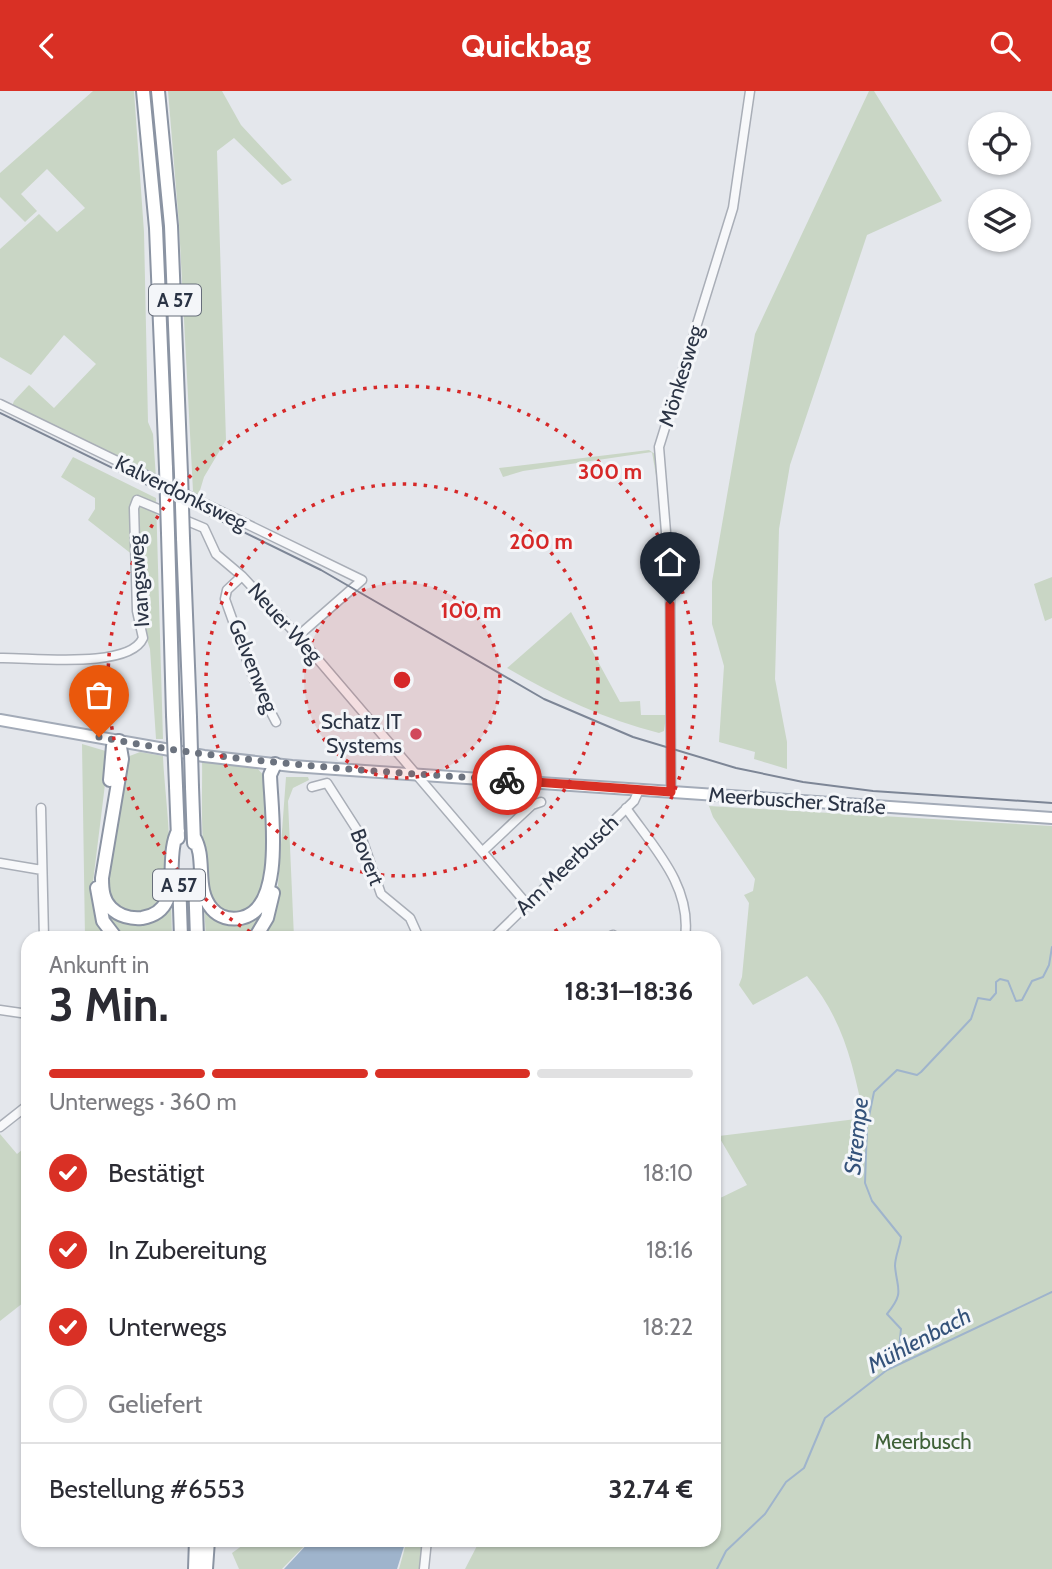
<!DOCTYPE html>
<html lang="de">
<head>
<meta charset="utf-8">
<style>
  body { margin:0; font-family:Cabin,sans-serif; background:#f7f7f7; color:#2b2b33; height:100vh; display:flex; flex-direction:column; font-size:26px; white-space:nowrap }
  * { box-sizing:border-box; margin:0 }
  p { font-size:23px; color:#7c7c81 }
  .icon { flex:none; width:38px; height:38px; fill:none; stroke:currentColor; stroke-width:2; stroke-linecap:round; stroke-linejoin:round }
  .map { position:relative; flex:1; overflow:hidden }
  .side { position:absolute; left:21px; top:840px; width:700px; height:616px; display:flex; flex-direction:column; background:#fff; border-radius:21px; box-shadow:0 2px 5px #0004 }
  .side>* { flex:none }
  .controls { position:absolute; left:968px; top:21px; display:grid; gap:14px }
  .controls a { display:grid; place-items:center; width:63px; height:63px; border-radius:50%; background:#fff; box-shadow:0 2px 5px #0004; font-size:35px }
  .pin { position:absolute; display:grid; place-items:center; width:60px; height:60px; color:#fff; margin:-72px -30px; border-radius:50% 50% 50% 0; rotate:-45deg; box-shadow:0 0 7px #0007 }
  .pin .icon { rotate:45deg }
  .courier { position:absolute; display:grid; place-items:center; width:70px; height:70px; margin:-35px; border:5px solid #d93025; border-radius:50%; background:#fff; color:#222; box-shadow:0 2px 9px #0007 }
  .summary em { font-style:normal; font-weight:700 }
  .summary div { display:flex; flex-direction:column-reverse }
  .summary { display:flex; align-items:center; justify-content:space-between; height:119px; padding:0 28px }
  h1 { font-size:46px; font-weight:700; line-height:52px }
  .bar { display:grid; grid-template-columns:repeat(4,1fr); gap:10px 7px; align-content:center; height:84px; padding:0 28px }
  .bar i { height:9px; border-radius:5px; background:#e1e1e2 }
  .bar .active { background:#d93025 }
  .bar p { grid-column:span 4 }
  .line { display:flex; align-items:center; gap:18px; padding:0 28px; border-top:2px solid #e1e1e2 }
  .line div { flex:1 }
  ol { padding:0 28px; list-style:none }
  li { display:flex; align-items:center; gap:21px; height:77px }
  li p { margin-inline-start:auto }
  li .icon { padding:7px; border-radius:50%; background:#d93025; color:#fff; stroke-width:4 }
  li:last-child { color:#7c7c81 }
  li i { width:38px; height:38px; border:4px solid #e1e1e2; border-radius:50% }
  header { display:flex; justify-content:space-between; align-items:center; height:91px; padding:0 28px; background:#d93025; color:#fff; font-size:32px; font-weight:700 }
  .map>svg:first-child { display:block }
</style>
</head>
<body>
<header><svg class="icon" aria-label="back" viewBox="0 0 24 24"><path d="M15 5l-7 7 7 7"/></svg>Quickbag<svg class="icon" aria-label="search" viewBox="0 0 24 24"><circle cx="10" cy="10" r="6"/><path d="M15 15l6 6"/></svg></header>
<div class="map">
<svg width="1052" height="1478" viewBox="0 0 1052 1478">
  <rect width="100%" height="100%" fill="#e4e7ec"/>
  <!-- green -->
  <path fill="#c9d6c5" d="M93,0H134L144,141L148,331L153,343L156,387L12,315L14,310L29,294L54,317L96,273L64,244L31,284L0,266V158L39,123L57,141L85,117L47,78L21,103L37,120L25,131L0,106V82Z
    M168,0H222L241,34L292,89L282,94L234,47L217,60L226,349L204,386L198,406L194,405L193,400L179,133Z
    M869,0H874L942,110L867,144L790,374L779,438L775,588L787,651V678L754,668L755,661L719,651L724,575L712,533V491L755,243Z
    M649,359L658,365L664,431L652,361L523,380L503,386L499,377Z
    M73,366L156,407L163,648H156L150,558L138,520V468L88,429L95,418V407L61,386Z
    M1052,486V527L1045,530L1034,493Z
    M571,521L620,611L640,610L641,624H665V610H668L664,640L659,642C606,629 555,605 507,577Z
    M82,653L109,661L91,807L98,833L109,847H85Z
    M140,661L163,665C164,698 175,768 166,799C159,824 118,832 109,804C107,800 107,793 106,788L127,666Z
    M202,669L257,677L267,688L266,790L254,817C242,820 230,826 219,818C197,801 203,698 202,669Z
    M286,686H308L309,689L293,697L288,710L294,847H260L277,808Z
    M709,715L1052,735V1478H465L480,1449H714V1110L747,1094L719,1046L714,1047V1038L719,1045L864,1027C853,973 843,928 807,885L753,914L739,894L742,886L749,812L744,804L753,800L755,788L713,726Z
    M171,807L172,847H118L110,838L103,811L131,829Z
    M270,807L251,847H206L204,813L229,830Z
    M0,1043L17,1063L28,1054V1208L0,1230Z
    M250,1449H310L282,1478H239L232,1462Z
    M407,1449H425L421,1478H399Z"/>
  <!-- water -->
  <path fill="#9fb4cc" d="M311,1449H406L397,1478H284Z"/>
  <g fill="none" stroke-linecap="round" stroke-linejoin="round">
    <!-- stream -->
    <path stroke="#9fb4cc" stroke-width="2" d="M906,1269L899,1257L901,1238L887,1223C905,1201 897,1199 895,1175C895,1165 900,1156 901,1146L872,1110L865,1092L867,1035L874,1001L897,979L917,984L921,981L971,928L978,907L990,909L996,902V891L1000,888L1008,890L1016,910L1022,909L1032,890L1043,886L1049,874L1052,856
      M717,1478L726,1460L765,1423L786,1391L804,1377L825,1327L887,1279L1052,1201"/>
    <defs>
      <path id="minor" d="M0,313L362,489L298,545
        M242,485L227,499L225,508L254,589L276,631
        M0,567C30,566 129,579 143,547L137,520L134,417L137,409L204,437L216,463L242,485L298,545L526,812
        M312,696L327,692L361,745L381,803L410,827L419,847
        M671,701L670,490L659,356L733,117L750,0
        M41,717L44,847
        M626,717C654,757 692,795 685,847
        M483,760L532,714L541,711
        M0,772L42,779
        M493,847L634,710L639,699
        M607,847L613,844
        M0,919L28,923
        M0,1036L28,1014
        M424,1478L427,1449"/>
      <path id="major" d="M0,629L204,665L292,675L1052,727"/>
      <path id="highway" d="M143,0L156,137L166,377
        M158,0L171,135L181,383
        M168,442L173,624
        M183,447L190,626
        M119,650L122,668L102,787C102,799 103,809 111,817C119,825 131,828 142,827C186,820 163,768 178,740
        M110,689L113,655L119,650
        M176,695L178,747
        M192,696L194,752
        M194,746C207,768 194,798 212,818C219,826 230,829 241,827C286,818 271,719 270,684L275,673
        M179,786L181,847
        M195,787L197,847
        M97,797L103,830L116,847
        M255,847L267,827L273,802
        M195,1478L196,1449
        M206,1478L208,1449"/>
    </defs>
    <!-- minor casing -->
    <use href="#minor" stroke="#a9aeb7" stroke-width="11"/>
    <!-- major casing -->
    <use href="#major" stroke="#a3abb8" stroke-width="14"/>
    <!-- highway casing -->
    <use href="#highway" stroke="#8b94a3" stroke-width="16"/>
    <!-- minor -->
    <use href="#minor" stroke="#f7f8fa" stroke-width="8"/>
    <!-- major -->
    <use href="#major" stroke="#fff" stroke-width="10"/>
    <!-- highway -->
    <use href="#highway" stroke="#fff" stroke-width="12"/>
    <!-- tram -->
    <path stroke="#7d8696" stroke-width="2" d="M0,322L321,479L544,608L633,646L736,677L803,691L873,700L1052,712"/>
    <defs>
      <path id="highway-bridge" d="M166,377L168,442
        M181,383L183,447
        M173,624L176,695
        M190,626L192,696"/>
    </defs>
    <!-- highway-bridge casing -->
    <use href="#highway-bridge" stroke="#8b94a3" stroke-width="16" stroke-linecap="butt"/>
    <!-- highway-bridge -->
    <use href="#highway-bridge" stroke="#fff" stroke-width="12"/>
  </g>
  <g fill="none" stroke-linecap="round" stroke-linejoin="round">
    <!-- done -->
    <path stroke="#6c737f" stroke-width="7" stroke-dasharray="0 12.6" d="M99,646C234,672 370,680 507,689"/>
    <!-- route -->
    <path stroke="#d93025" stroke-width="9" d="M507,689L671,701L670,513"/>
  </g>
  <!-- distance rings -->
  <circle cx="402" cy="589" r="98" fill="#d62828" fill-opacity=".12"/>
  <g fill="none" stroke="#d62828" stroke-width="3.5" stroke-dasharray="3.5 7">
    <circle cx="402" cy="589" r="98"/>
    <circle cx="402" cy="589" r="196"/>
    <path d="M259 846A294 294 0 1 1 545 846"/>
  </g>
  <!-- markers -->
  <circle fill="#d1495b" stroke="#f4f6f9" stroke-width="2.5" cx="416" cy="643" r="7"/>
  <g text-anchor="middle" stroke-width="6" stroke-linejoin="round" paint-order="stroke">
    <!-- shield labels -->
    <g fill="#f4f6f9" stroke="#676e7b" stroke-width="2">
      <rect x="149" y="193.5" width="52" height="31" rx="5"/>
      <rect x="153" y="778.5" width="52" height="31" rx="5"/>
    </g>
    <g font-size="19" font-weight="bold" fill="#2b3445">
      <text x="175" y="216">A 57</text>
      <text x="179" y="801">A 57</text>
    </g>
    <!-- street labels -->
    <g font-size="21" fill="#2b3445" stroke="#f4f6f9">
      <text transform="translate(681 285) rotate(-73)" y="7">Mönkesweg</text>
      <text transform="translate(181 402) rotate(26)" y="7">Kalverdonksweg</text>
      <text transform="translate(139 490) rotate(-94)" y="7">Ivangsweg</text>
      <text transform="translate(285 532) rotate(48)" y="7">Neuer Weg</text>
      <text transform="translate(253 575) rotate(68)" y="7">Gelvenweg</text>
      <text transform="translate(797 710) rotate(4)" y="7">Meerbuscher Straße</text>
      <text transform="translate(367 766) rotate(69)" y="7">Bovert</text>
      <text transform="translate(567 774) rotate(-44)" y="7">Am Meerbusch</text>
    </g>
    <!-- poi labels -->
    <g font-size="21" fill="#2b3445" stroke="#f4f6f9" text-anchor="end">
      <text x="402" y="638">Schatz IT<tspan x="402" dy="24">Systems</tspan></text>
    </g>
    <!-- park labels -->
    <g font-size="21" fill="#3f6138" stroke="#f4f6f9">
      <text x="923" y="1358">Meerbusch</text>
    </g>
    <!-- water labels -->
    <g font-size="23" font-style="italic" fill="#34527a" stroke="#f4f6f9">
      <text transform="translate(856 1045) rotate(-84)" y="8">Strempe</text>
      <text transform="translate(919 1249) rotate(-28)" y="8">Mühlenbach</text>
    </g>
  </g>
  <circle cx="402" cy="589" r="10" fill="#d62828" stroke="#f4f6f9" stroke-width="3.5"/>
  <g font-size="21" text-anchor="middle" font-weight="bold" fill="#d62828" stroke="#f4f6f9" stroke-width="6" stroke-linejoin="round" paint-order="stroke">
    <text x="610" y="388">300 m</text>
    <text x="541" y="458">200 m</text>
    <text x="471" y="527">100 m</text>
  </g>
</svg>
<div class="controls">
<a><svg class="icon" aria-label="locate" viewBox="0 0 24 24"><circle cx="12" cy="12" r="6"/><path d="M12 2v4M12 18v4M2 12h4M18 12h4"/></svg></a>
<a><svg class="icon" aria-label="layers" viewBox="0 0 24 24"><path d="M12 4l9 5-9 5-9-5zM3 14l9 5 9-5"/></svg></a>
</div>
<div class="pin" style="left:99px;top:646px;background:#ea580c"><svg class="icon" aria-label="bag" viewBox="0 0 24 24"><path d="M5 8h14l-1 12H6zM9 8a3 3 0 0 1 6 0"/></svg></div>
<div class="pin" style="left:670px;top:513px;background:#1f2937"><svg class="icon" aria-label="home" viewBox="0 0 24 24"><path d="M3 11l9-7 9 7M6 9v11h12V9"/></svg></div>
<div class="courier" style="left:507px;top:689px"><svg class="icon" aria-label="bike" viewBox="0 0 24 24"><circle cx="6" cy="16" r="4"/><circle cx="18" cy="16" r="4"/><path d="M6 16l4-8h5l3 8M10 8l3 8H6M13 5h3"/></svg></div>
<section class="side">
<div class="summary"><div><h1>3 Min.</h1><p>Ankunft in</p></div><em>18:31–18:36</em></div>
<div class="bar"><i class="active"></i><i class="active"></i><i class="active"></i><i></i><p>Unterwegs · 360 m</p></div>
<ol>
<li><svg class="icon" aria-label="check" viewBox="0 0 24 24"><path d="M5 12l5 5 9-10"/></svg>Bestätigt<p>18:10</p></li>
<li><svg class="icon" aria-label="check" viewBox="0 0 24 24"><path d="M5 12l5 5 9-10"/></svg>In Zubereitung<p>18:16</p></li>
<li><svg class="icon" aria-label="check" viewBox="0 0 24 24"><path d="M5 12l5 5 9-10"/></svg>Unterwegs<p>18:22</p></li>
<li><i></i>Geliefert</li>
</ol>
<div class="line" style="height:91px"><div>Bestellung #6553</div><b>32.74 €</b></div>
</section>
</div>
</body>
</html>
